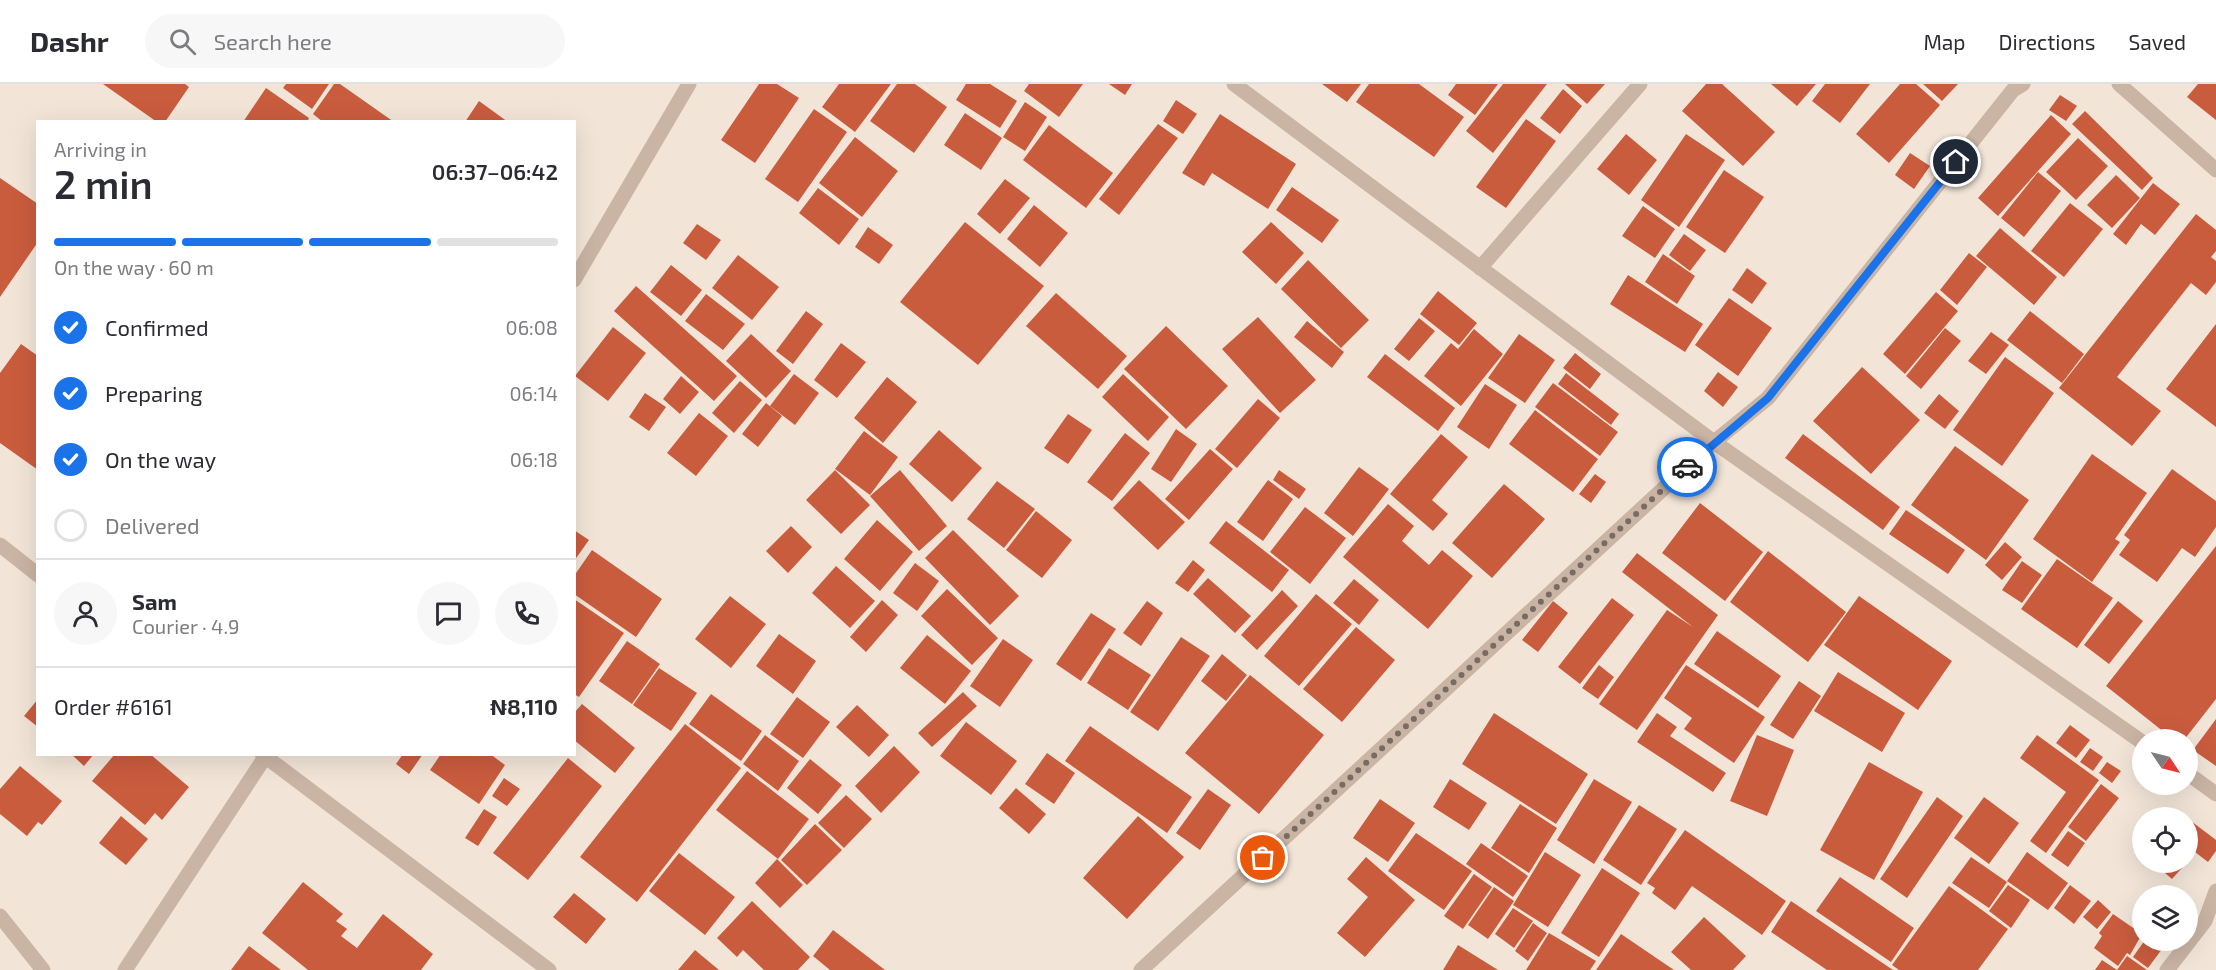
<!DOCTYPE html>
<html lang="en">
<head>
<meta charset="utf-8">
<style>
  body { margin:0; font-family:"Exo 2",sans-serif; background:#f7f7f7; color:#2b2b33; height:100vh; display:flex; flex-direction:column; font-size:22px; white-space:nowrap }
  * { box-sizing:border-box; margin:0 }
  p { font-size:20px; color:#7c7c81 }
  .icon { flex:none; width:33px; height:33px; fill:none; stroke:currentColor; stroke-width:2; stroke-linecap:round; stroke-linejoin:round }
  .map { position:relative; flex:1; overflow:hidden }
  .details { position:absolute; left:36px; top:36px; width:540px; height:636px; display:flex; flex-direction:column; background:#fff; border-radius:0px; box-shadow:0 6px 24px #0002 }
  .details>* { flex:none }
  .needle { width:39px; rotate:125deg }
  .controls { position:absolute; left:2132px; top:645px; display:grid; gap:12px }
  .controls a { display:grid; place-items:center; width:66px; height:66px; border-radius:50%; background:#fff; box-shadow:0 6px 24px #0002; font-size:30px }
  .pin { position:absolute; display:grid; place-items:center; width:51px; height:51px; color:#fff; margin:-26px; border:3px solid #fff; border-radius:50%; box-shadow:0 2px 6px #0007 }
  .courier { position:absolute; display:grid; place-items:center; width:60px; height:60px; margin:-30px; border:4px solid #1a73e8; border-radius:50%; background:#fff; color:#222; box-shadow:0 2px 8px #0007 }
  .overview em { font-style:normal; font-weight:600 }
  .overview div { display:flex; flex-direction:column-reverse }
  .overview { display:flex; align-items:center; justify-content:space-between; height:102px; padding:0 18px }
  h1 { font-size:39px; font-weight:600; line-height:45px }
  .bar { display:grid; grid-template-columns:repeat(4,1fr); gap:9px 6px; align-content:center; height:72px; padding:0 18px }
  .bar i { height:8px; border-radius:4px; background:#e1e1e2 }
  .bar .on { background:#1a73e8 }
  .bar p { grid-column:span 4 }
  .line { display:flex; align-items:center; gap:15px; padding:0 18px; border-top:2px solid #e1e1e2 }
  .line div { flex:1 }
  .round { display:grid; place-items:center; flex:none; width:63px; height:63px; border-radius:32px; background:#f7f7f7 }
  ol { padding:0 18px; list-style:none }
  li { display:flex; align-items:center; gap:18px; height:66px }
  li p { margin-inline-start:auto }
  li .icon { padding:6px; border-radius:50%; background:#1a73e8; color:#fff; stroke-width:4 }
  li:last-child { color:#7c7c81 }
  li i { width:33px; height:33px; border:3px solid #e1e1e2; border-radius:50% }
  header { display:flex; align-items:center; gap:36px; box-sizing:border-box; height:84px; padding:0 30px; background:#fff; border-bottom:2px solid #e1e1e2 }
  header strong { font-size:28px }
  nav { display:flex; gap:33px; margin-inline-start:auto; font-size:21px }
  .search { width:420px; height:54px; background:#f7f7f7; display:flex; align-items:center; gap:15px; box-sizing:border-box; padding:0 21px; border-radius:33px; color:#7c7c81; font-size:22px }
  .map>svg:first-child { display:block }
</style>
</head>
<body>
<header>
<strong>Dashr</strong>
<div class="search"><svg class="icon" aria-label="search" viewBox="0 0 24 24"><circle cx="10" cy="10" r="6"/><path d="M15 15l6 6"/></svg>Search here</div>
<nav><a>Map</a><a>Directions</a><a>Saved</a></nav>
</header>
<div class="map">
<svg width="2216" height="886" viewBox="0 0 2216 886">
  <rect width="100%" height="100%" fill="#f2e5d8"/>
  <!-- building -->
  <path fill="#ca5c3e" d="M103,0H185L189,3L165,38H157Z
    M286,0H329L312,25L283,4Z
    M334,0H340L394,38H323L313,30Z
    M759,0H777L799,14L755,79L721,56Z
    M839,0H891L855,48L822,23Z
    M897,0H915L947,23L914,69L870,37Z
    M966,0H990L1017,17L1000,44L956,16Z
    M1029,0H1083L1059,33L1024,7Z
    M1109,0H1132L1125,11Z
    M1322,0H1361L1347,18Z
    M1369,0H1419L1464,33L1434,73L1356,18Z
    M1456,0H1498L1475,31L1448,11Z
    M1503,0H1547L1493,69L1466,47Z
    M1565,0H1605L1587,20Z
    M1706,0H1722L1775,48L1743,82L1682,27Z
    M1771,0H1816L1797,22Z
    M1825,0H1870L1840,39L1812,17Z
    M1900,0H1916L1940,21L1889,79L1856,50Z
    M1923,0H1958L1942,17Z
    M2198,0H2216V36L2187,13Z
    M266,4L309,34L307,38H243Z
    M1563,5L1582,22L1560,50L1540,34Z
    M2060,11L2077,22L2066,37L2049,26Z
    M1176,16L1197,30L1183,50L1163,37Z
    M479,17L508,38H465Z
    M1025,18L1047,33L1025,67L1003,53Z
    M814,25L847,48L798,118L765,95Z
    M2085,27L2153,94L2142,106L2072,40Z
    M965,29L1002,54L981,86L944,61Z
    M1220,30L1296,80L1268,125L1212,89L1204,102L1182,89Z
    M2051,31L2071,50L1998,132L1978,114Z
    M1526,35L1556,57L1506,124L1476,103Z
    M1158,40L1178,54L1119,131L1099,115Z
    M1049,41L1113,89L1086,124L1023,76Z
    M1626,50L1657,76L1629,111L1597,85Z
    M1686,50L1725,76L1679,143L1641,116Z
    M855,53L898,87L862,133L819,99Z
    M2078,54L2108,82L2076,116L2046,88Z
    M1910,69L1930,82L1914,105L1895,91Z
    M1724,86L1764,113L1725,169L1686,143Z
    M2038,88L2061,107L2024,153L2001,134Z
    M2116,91L2140,114L2112,144L2087,121Z
    M0,94L38,120V158L0,213Z
    M1005,95L1030,114L1000,150L977,130Z
    M2153,99L2180,120L2155,151L2141,140L2126,161L2113,150Z
    M1292,103L1339,136L1322,159L1276,126Z
    M818,104L859,135L839,161L799,129Z
    M2070,119L2103,145L2064,193L2031,167Z
    M1034,121L1068,149L1040,183L1007,155Z
    M1643,122L1675,145L1655,174L1622,152Z
    M2196,130L2216,146V167L2211,173L2216,177V198L2206,211L2191,199L2117,293L2161,327L2132,362L2059,304Z
    M965,138L1044,202L978,281L900,218Z
    M1271,138L1304,169L1276,200L1242,168Z
    M697,140L721,156L706,176L683,159Z
    M868,143L893,161L879,180L855,163Z
    M2000,144L2057,193L2034,221L1976,172Z
    M1684,150L1706,166L1690,187L1669,171Z
    M1969,169L1987,183L1957,221L1940,206Z
    M1663,170L1695,192L1677,220L1645,198Z
    M738,171L779,203L752,236L712,204Z
    M1308,176L1369,236L1341,264L1281,205Z
    M671,181L702,206L681,232L650,208Z
    M1747,184L1767,199L1752,220L1732,206Z
    M1628,191L1703,240L1685,268L1610,220Z
    M636,202L737,292L714,317L614,227Z
    M1438,207L1477,239L1459,261L1420,230Z
    M1936,208L1958,227L1905,290L1883,270Z
    M1056,209L1127,272L1098,305L1026,242Z
    M706,210L745,240L723,266L685,237Z
    M1729,214L1772,244L1738,292L1695,261Z
    M806,227L823,240L793,280L776,267Z
    M2030,227L2084,270L2062,299L2007,256Z
    M1258,233L1316,296L1280,329L1222,265Z
    M1419,234L1435,247L1409,277L1394,265Z
    M1307,237L1344,268L1332,284L1294,253Z
    M2216,240V343L2166,305Z
    M1166,242L1228,302L1186,345L1124,285Z
    M613,243L646,269L608,317L575,292Z
    M1945,244L1961,257L1921,305L1906,292Z
    M1474,245L1503,270L1461,322L1424,292L1451,259L1458,265Z
    M1991,248L2009,261L1986,290L1968,277Z
    M751,250L791,287L766,314L726,277Z
    M1519,250L1555,276L1525,319L1488,294Z
    M841,259L866,278L837,314L814,296Z
    M21,260L38,272V386L0,359V289Z
    M1575,269L1601,290L1590,305L1563,284Z
    M1385,270L1455,324L1438,347L1367,293Z
    M2005,273L2054,309L2002,382L1953,346Z
    M1862,283L1920,336L1871,390L1813,337Z
    M1718,288L1738,303L1723,323L1704,307Z
    M1566,289L1619,330L1611,341L1558,300Z
    M794,290L819,309L795,341L770,322Z
    M1123,290L1169,333L1148,357L1102,313Z
    M681,292L699,308L680,330L663,315Z
    M887,293L917,318L883,359L854,334Z
    M740,297L762,316L734,349L712,329Z
    M1553,299L1618,348L1600,372L1535,323Z
    M1485,300L1517,321L1489,365L1457,343Z
    M645,309L666,323L649,347L629,333Z
    M1939,310L1959,327L1945,345L1924,329Z
    M1258,315L1280,334L1237,384L1215,365Z
    M766,319L782,332L758,363L742,350Z
    M1535,326L1598,375L1573,408L1509,360Z
    M699,329L728,352L696,392L667,369Z
    M1068,330L1092,346L1068,380L1044,364Z
    M1176,345L1197,360L1171,398L1151,385Z
    M939,346L982,384L952,418L909,380Z
    M864,347L898,373L870,411L835,385Z
    M1125,349L1150,369L1112,417L1087,398Z
    M1441,350L1468,373L1432,416L1448,430L1433,447L1390,410Z
    M1803,350L1900,423L1883,446L1785,374Z
    M1955,362L2029,416L1986,476L1911,421Z
    M1210,365L1233,385L1189,436L1165,415Z
    M2092,370L2147,409L2115,455L2120,458L2092,498L2033,455Z
    M1359,383L1389,405L1353,452L1324,429Z
    M2172,385L2216,417V443L2195,473L2182,464L2157,498L2119,471L2130,456L2124,451Z
    M835,386L870,421L841,450L806,416Z
    M900,386L947,442L919,467L870,412Z
    M1279,386L1306,405L1299,415L1273,396Z
    M1595,390L1606,398L1591,419L1579,410Z
    M1139,396L1185,438L1158,466L1113,424Z
    M1268,396L1293,415L1263,457L1237,438Z
    M997,397L1035,425L1004,464L967,435Z
    M1504,400L1545,435L1492,494L1452,459Z
    M1700,419L1763,468L1725,517L1662,469Z
    M1388,420L1414,442L1402,457L1429,481L1442,466L1473,492L1428,545L1343,473Z
    M1305,423L1346,454L1310,500L1270,468Z
    M1906,426L1965,466L1948,490L1889,450Z
    M1036,427L1072,456L1042,494L1006,466Z
    M877,436L913,468L880,507L844,475Z
    M1226,437L1289,486L1272,508L1209,459Z
    M791,442L812,463L788,489L766,467Z
    M574,446L589,456L574,477Z
    M953,446L1019,512L990,541L925,474Z
    M2005,458L2022,473L2002,496L1985,481Z
    M2216,462V615L2184,656H2174L2106,602Z
    M592,466L662,515L636,553L574,510V492Z
    M1768,467L1846,528L1808,578L1730,518Z
    M1637,469L1718,531L1637,646L1599,620L1667,526L1693,543L1622,488Z
    M2057,475L2113,514L2077,564L2021,525Z
    M1193,476L1205,486L1188,508L1175,499Z
    M2022,477L2042,491L2022,519L2002,506Z
    M915,479L939,497L917,527L893,509Z
    M836,482L875,517L850,544L812,509Z
    M1208,494L1251,532L1235,549L1193,510Z
    M1354,495L1379,516L1359,541L1333,519Z
    M947,505L998,554L972,581L921,532Z
    M1282,506L1298,522L1257,566L1241,551Z
    M1316,510L1352,540L1299,602L1264,572Z
    M730,512L766,540L731,584L695,555Z
    M1859,512L1952,577L1918,626L1824,561Z
    M1612,514L1634,531L1580,600L1558,583Z
    M574,515L624,549L579,613L574,610Z
    M882,516L898,531L866,568L850,553Z
    M1147,517L1163,529L1141,562L1123,549Z
    M1553,517L1568,529L1538,568L1522,556Z
    M2118,517L2143,537L2109,580L2084,561Z
    M1091,529L1116,545L1081,597L1056,580Z
    M1356,543L1395,576L1342,638L1303,605Z
    M1717,547L1781,592L1758,624L1694,580Z
    M779,550L816,577L793,610L756,582Z
    M927,551L971,587L945,620L900,584Z
    M1181,553L1210,572L1158,647L1130,628Z
    M1003,555L1033,576L1000,623L970,602Z
    M627,557L660,580L632,620L599,597Z
    M1109,564L1151,591L1128,626L1087,599Z
    M1222,570L1247,591L1226,617L1201,597Z
    M1599,581L1614,593L1598,615L1582,604Z
    M1686,581L1765,633L1734,679L1684,645L1692,634L1664,614Z
    M659,584L697,609L671,647L633,621Z
    M1838,588L1905,629L1882,668L1814,627Z
    M1250,591L1324,651L1259,730L1185,669Z
    M1799,597L1821,612L1793,655L1770,641Z
    M963,608L977,622L932,663L918,649Z
    M711,610L762,647L741,677L689,640Z
    M797,613L830,638L803,674L770,650Z
    M38,615V643L24,632Z
    M582,620L635,664L615,689L574,656V629Z
    M857,621L889,651L869,673L836,643Z
    M1494,629L1588,690L1556,740L1462,680Z
    M1657,629L1677,643L1670,652L1726,689L1713,708L1637,658Z
    M2216,635V682L2193,666Z
    M966,638L1017,677L991,711L940,672Z
    M685,640L741,684L637,818L580,773Z
    M2070,641L2090,656L2076,674L2056,659Z
    M1090,642L1192,713L1167,749L1065,677Z
    M765,651L799,677L778,707L743,680Z
    M1757,651L1794,666L1767,732L1730,717Z
    M2037,651L2099,696L2046,769L2030,757L2066,708L2020,674Z
    M894,662L920,688L881,729L855,702Z
    M2090,664L2103,673L2093,687L2080,678Z
    M1047,669L1075,689L1054,720L1025,700Z
    M71,670H94L84,682Z
    M115,670H150L189,703L162,736L155,729L145,741L92,697Z
    M403,670H423L409,690L396,680Z
    M441,670H490L505,681L479,720L430,686Z
    M568,674L602,702L528,796L493,769Z
    M810,675L842,701L818,730L787,704Z
    M1869,678L1923,708L1874,796L1820,766Z
    M2107,678L2121,687L2112,699L2099,689Z
    M20,682L62,717L42,741L38,738L27,752L0,730V705Z
    M747,687L809,735L778,775L716,726Z
    M504,694L520,705L507,722L492,712Z
    M1450,695L1487,719L1469,746L1433,723Z
    M1594,695L1632,718L1594,780L1557,756Z
    M2101,700L2119,714L2086,757L2068,743Z
    M1016,704L1046,730L1029,750L999,724Z
    M1208,705L1231,721L1200,766L1176,749Z
    M846,711L872,735L844,764L818,739Z
    M1937,713L1963,732L1907,814L1880,795Z
    M1984,713L2019,739L1989,780L1954,754Z
    M1380,715L1415,739L1388,778L1353,754Z
    M1520,720L1557,744L1529,789L1491,764Z
    M1639,721L1677,745L1641,801L1603,776Z
    M484,725L497,733L478,762L465,754Z
    M121,732L148,755L126,781L99,759Z
    M1138,732L1184,773L1127,835L1083,794Z
    M2187,734L2216,756V767L2208,778L2187,762Z
    M815,740L842,766L807,801L781,776Z
    M1685,746L1786,817L1762,851L1692,802L1675,826L1652,809L1655,804L1647,799Z
    M2068,747L2085,759L2068,783L2051,771Z
    M1416,749L1472,787L1444,826L1388,787Z
    M1481,759L1528,792L1513,813L1466,780Z
    M1545,768L1581,791L1548,843L1513,821Z
    M2027,768L2068,799L2048,826L2007,797Z
    M679,769L735,813L705,851L649,807Z
    M2187,771L2191,774L2172,795L2152,778H2187Z
    M1366,773L1415,816L1365,873L1337,849L1368,813L1347,795Z
    M1971,773L2007,798L1989,824L1952,799Z
    M777,775L803,801L780,824L755,799Z
    M1602,784L1640,809L1599,873L1561,849Z
    M1474,790L1492,803L1463,845L1444,832Z
    M1840,793L1914,844L1891,878L1816,827Z
    M303,798L343,830L336,837L347,845L341,852L357,864L383,830L433,870L421,886H308L262,849Z
    M2008,801L2030,816L2011,844L1989,827Z
    M2070,801L2091,817L2074,840L2054,824Z
    M1949,802L2008,845L1978,886H1899L1892,881Z
    M1494,803L1514,817L1488,855L1468,841Z
    M574,809L606,835L586,860L553,833Z
    M2098,816L2111,828L2097,845L2083,833Z
    M752,817L810,873L798,886H764L743,866L737,873L717,854Z
    M1791,817L1893,886H1827L1771,848Z
    M1513,824L1533,837L1514,864L1495,850Z
    M2113,830L2142,850L2130,871L2127,869L2118,882L2094,864L2102,852L2099,849Z
    M1704,833L1746,872L1733,886H1691L1671,868Z
    M1533,839L1547,849L1528,877L1515,867Z
    M833,846L885,886H830L813,872Z
    M1549,849L1596,877L1590,886H1526Z
    M1621,850L1674,886H1596Z
    M2145,856H2159L2165,861L2148,884L2133,873Z
    M1458,861L1498,886H1443Z
    M249,862L281,886H231Z
    M695,866L719,886H678Z
    M2127,872L2147,886H2117Z
    M2102,876L2117,886H2095Z"/>
  <g fill="none" stroke-linecap="round" stroke-linejoin="round">
    <!-- street -->
    <path stroke="#cab4a4" stroke-width="15" d="M1234,0L1714,358L2142,658
      M2119,0L2216,86
      M1480,184L1640,0
      M574,196L689,0
      M0,461L38,491
      M262,670L549,886
      M2187,689L2216,710
      M0,832L43,886
      M125,886L267,670
      M1141,886L1714,358L1768,314L2013,6L2023,0
      M2167,886L2205,837L2216,807"/>
  </g>
  <g fill="none" stroke-linecap="round" stroke-linejoin="round">
    <!-- done -->
    <path stroke="#776b64" stroke-width="6" stroke-dasharray="0 10.8" d="M1263,774L1687,383"/>
    <!-- route -->
    <path stroke="#1a73e8" stroke-width="8" d="M1687,383L1768,314L1956,78"/>
  </g>
</svg>
<div class="controls">
<a><svg class="needle" viewBox="-14 -14 28 28"><path d="M0-13l5 13h-10z" fill="#e53935"/><path d="M0 13l5-13h-10z" fill="#7c7c81"/></svg></a>
<a><svg class="icon" aria-label="locate" viewBox="0 0 24 24"><circle cx="12" cy="12" r="6"/><path d="M12 2v4M12 18v4M2 12h4M18 12h4"/></svg></a>
<a><svg class="icon" aria-label="layers" viewBox="0 0 24 24"><path d="M12 4l9 5-9 5-9-5zM3 14l9 5 9-5"/></svg></a>
</div>
<div class="pin" style="left:1263px;top:774px;background:#ea580c"><svg class="icon" aria-label="bag" viewBox="0 0 24 24"><path d="M5 8h14l-1 12H6zM9 8a3 3 0 0 1 6 0"/></svg></div>
<div class="pin" style="left:1956px;top:78px;background:#1f2937"><svg class="icon" aria-label="home" viewBox="0 0 24 24"><path d="M3 11l9-7 9 7M6 9v11h12V9"/></svg></div>
<div class="courier" style="left:1687px;top:383px"><svg class="icon" aria-label="car" viewBox="0 0 24 24"><path d="M5 17H2v-5l4-1 3-4h7l3 4 3 1v5h-3M9 17h6M6 11h13"/><circle cx="7" cy="17" r="2"/><circle cx="17" cy="17" r="2"/></svg></div>
<section class="details">
<div class="overview"><div><h1>2 min</h1><p>Arriving in</p></div><em>06:37–06:42</em></div>
<div class="bar"><i class="on"></i><i class="on"></i><i class="on"></i><i></i><p>On the way · 60 m</p></div>
<ol>
<li><svg class="icon" aria-label="check" viewBox="0 0 24 24"><path d="M5 12l5 5 9-10"/></svg>Confirmed<p>06:08</p></li>
<li><svg class="icon" aria-label="check" viewBox="0 0 24 24"><path d="M5 12l5 5 9-10"/></svg>Preparing<p>06:14</p></li>
<li><svg class="icon" aria-label="check" viewBox="0 0 24 24"><path d="M5 12l5 5 9-10"/></svg>On the way<p>06:18</p></li>
<li><i></i>Delivered</li>
</ol>
<div class="line" style="height:108px"><a class="round"><svg class="icon" aria-label="person" viewBox="0 0 24 24"><circle cx="12" cy="8" r="4"/><path d="M4 21q1-7 8-7t8 7"/></svg></a><div><b>Sam</b><p>Courier · 4.9</p></div><a class="round"><svg class="icon" aria-label="chat" viewBox="0 0 24 24"><path d="M4 5h16v11H9l-5 4z"/></svg></a><a class="round"><svg class="icon" aria-label="phone" viewBox="0 0 24 24"><path d="M5 4h4l2 5-3 2q2 4 5 5l2-3 5 2v4C11 20 4 13 5 4z"/></svg></a></div>
<div class="line" style="height:78px"><div>Order #6161</div><b>₦8,110</b></div>
</section>
</div>
</body>
</html>
